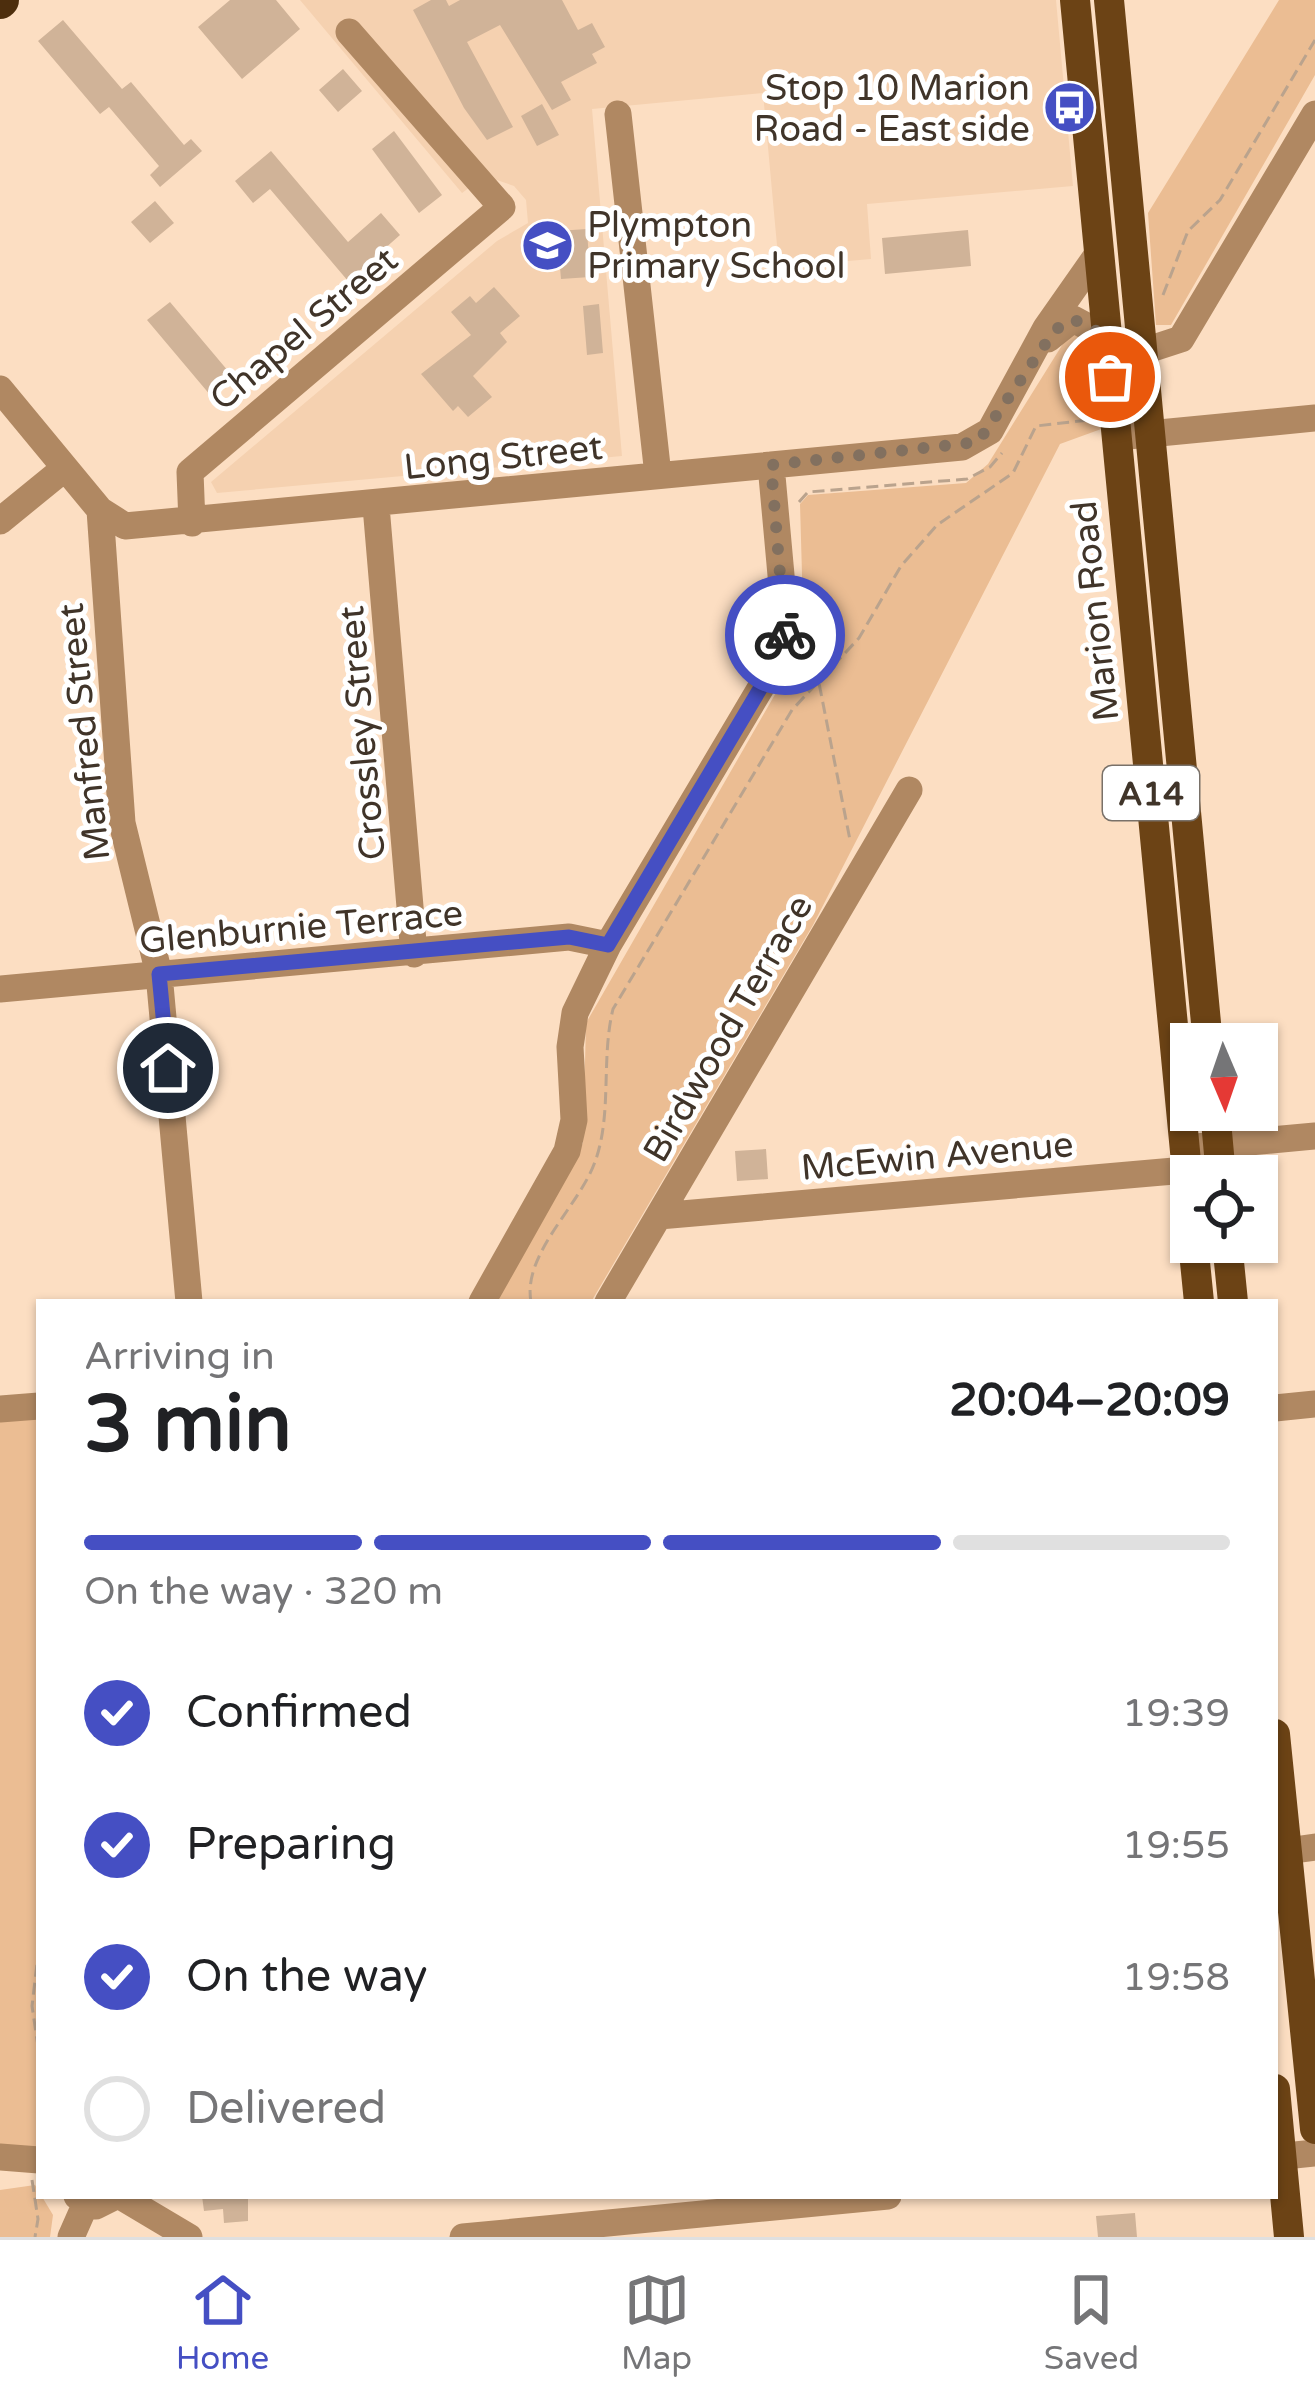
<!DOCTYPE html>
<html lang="en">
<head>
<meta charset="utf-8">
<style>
  body { margin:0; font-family:"Varela Round",sans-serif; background:#f2f2f2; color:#202124; height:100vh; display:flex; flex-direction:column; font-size:45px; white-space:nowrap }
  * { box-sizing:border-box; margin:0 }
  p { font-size:39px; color:#757577 }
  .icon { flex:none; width:66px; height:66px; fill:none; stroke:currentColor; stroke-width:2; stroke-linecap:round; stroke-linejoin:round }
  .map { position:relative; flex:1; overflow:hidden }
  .drawer { position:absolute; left:36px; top:1299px; width:1242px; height:900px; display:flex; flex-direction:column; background:#fff; border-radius:0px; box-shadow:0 3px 9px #0004 }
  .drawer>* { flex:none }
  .needle { width:78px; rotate:178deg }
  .buttons { position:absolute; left:1170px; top:1023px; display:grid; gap:24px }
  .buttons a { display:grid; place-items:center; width:108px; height:108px; border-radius:0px; background:#fff; box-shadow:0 3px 9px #0004; font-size:60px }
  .pin { position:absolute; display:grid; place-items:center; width:102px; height:102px; color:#fff; margin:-51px; border:6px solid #fff; border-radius:50%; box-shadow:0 3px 12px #0007 }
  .courier { position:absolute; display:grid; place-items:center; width:120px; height:120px; margin:-60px; border:9px solid #454fc3; border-radius:50%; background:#fff; color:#222; box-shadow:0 3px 15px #0007 }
  .headline em { font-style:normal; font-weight:700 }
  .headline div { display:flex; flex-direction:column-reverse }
  .headline { display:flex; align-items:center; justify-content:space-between; height:204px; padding:0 48px }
  h1 { font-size:78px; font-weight:700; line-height:90px }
  .bar { display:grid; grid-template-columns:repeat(4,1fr); gap:18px 12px; align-content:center; height:144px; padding:0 48px }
  .bar i { height:15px; border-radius:9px; background:#e0e0e0 }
  .bar .on { background:#454fc3 }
  .bar p { grid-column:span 4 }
  ol { padding:0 48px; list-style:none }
  li { display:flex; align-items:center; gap:36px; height:132px }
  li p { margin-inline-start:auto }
  li .icon { padding:12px; border-radius:50%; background:#454fc3; color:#fff; stroke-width:4 }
  li:last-child { color:#757577 }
  li i { width:66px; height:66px; border:6px solid #e0e0e0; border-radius:50% }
  .tabs { display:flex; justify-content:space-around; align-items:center; height:168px; border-top:3px solid #e0e0e0; background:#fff; font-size:33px; color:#757577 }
  .tabs a { display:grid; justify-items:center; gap:6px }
  .tabs .on { color:#454fc3 }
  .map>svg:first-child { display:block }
</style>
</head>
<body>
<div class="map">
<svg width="1315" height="2237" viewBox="0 0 1315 2237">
  <rect width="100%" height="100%" fill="#fcdec2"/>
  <!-- built -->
  <path fill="#f5d1b0" d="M300,0H1056L1073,186L867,204L871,259L779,267L763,93L592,109L622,456L217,493L211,482L497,241L528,223L526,200L514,186L485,176L462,193Z"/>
  <!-- green -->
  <path fill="#ebbd93" d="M1279,0H1315V75L1171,325H1156L1148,213Z
    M1074,326L1096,338L1104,428L1060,444L813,925L591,1302H496L583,1143L586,1023L804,644L800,504L808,495L966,483L988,464Z
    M39,1407V2163L0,2157V1410Z
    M35,2185L53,2215L50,2237H0V2190Z"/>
  <!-- building -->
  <path fill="#d0b398" d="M230,0H276L300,29L242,79L198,27Z
    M431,0H446L449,6L460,0H562L578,30L592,23L605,47L592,54L597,63L561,82L571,100L552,110L500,25L467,42L513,127L487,140L464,108L413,10Z
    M63,20L122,89L131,82L184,145L191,139L202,151L160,187L150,175L159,166L109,107L100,114L38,41Z
    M343,69L362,91L338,112L319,90Z
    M542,104L559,135L537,146L521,116Z
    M394,131L442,195L419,213L372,149Z
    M271,151L348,242L381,213L400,235L348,281L270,189L253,203L235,181Z
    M155,201L174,223L150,243L131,222Z
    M587,229L590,277L561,279L557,231Z
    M968,230L971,266L885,274L882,238Z
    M494,287L520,316L500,333L507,342L473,376L492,397L468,417L458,406L453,411L421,374L471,335L451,312L470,296L476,303Z
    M170,302L234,378L211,396L147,320Z
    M599,304L603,353L587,355L583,306Z
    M766,1149L768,1179L737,1181L735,1151Z
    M202,2196H248V2221L224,2223L223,2209L204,2211Z
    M1135,2213L1137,2237H1098L1096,2216Z"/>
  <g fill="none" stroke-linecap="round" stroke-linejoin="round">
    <!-- path -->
    <path stroke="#baa38d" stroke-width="3" stroke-dasharray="12 6" stroke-linecap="butt" d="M1163,295L1188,231L1220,200L1315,40
      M799,502L808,492L967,479L990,467L1002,453
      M808,595L816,668L850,840
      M531,1302C522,1253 581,1205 596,1159C612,1112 601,1058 613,1009L792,710L859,638L901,566L937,525L1013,473L1036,426L1089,420
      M39,1947L32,2006L39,2053
      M32,2180L38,2219L35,2237"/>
    <!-- minor -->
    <path stroke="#b08862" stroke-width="27" d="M618,114L658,475
      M1048,339L1073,319L1105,336
      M1141,352L1181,339L1315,114
      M0,389L100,510L125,526L962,447L990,431L1046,328L1100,251
      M1128,436L1315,418
      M376,506L414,954
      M100,510L122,823L159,974L189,1302
      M0,521L65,468
      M192,523L190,472L502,207L349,32
      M0,989L569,937L608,945
      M1185,1148L1315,1136
      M659,1216L1220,1167
      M482,1302L567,1151L574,1120L570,1047L575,1013L608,945L782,652L786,630L771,465
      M608,1302L909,790
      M1275,1408L1315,1404
      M0,1409L39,1406
      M1287,1851L1315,1847
      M0,2157L39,2160
      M1275,2157L1315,2153
      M77,2196L96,2206L116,2196
      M120,2196L189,2237
      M71,2237L86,2203
      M463,2237L888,2196"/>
    <!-- major -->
    <path stroke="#6c4315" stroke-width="30" d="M1075,0L1191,1214
      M1109,0L1208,1044
      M1215,1110L1221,1176
      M1193,1242L1199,1302
      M1227,1242L1233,1302
      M1275,1734L1315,2129
      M1275,2089L1289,2237"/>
    <!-- highway -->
    <path stroke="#4d2e0d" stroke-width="36" d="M0,1L1,0"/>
  </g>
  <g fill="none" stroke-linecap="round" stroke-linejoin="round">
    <!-- done -->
    <path stroke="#82705f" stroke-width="12" stroke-dasharray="0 21.6" d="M785,635L771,465L978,442L1055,330L1073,319L1106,336L1110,377"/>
    <!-- route -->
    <path stroke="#454fc3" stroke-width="15" d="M168,1068L159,974L569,937L608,945L782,652L785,635"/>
  </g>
  <!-- icons -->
  <defs>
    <symbol id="bus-disc" viewBox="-11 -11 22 22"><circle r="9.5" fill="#454fc3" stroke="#fff"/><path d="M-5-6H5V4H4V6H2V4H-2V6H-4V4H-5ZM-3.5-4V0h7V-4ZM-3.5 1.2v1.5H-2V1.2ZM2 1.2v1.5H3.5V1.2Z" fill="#fff"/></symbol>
    <symbol id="school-disc" viewBox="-11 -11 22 22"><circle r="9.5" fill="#454fc3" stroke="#fff"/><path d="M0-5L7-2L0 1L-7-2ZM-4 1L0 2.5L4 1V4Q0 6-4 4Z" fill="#fff"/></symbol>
  </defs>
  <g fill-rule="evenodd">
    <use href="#bus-disc" x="1040" y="78" width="59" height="59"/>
    <use href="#school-disc" x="518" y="216" width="59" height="59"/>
  </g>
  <g text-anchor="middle" stroke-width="10" stroke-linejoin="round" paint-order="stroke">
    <!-- shield labels -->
    <rect fill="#fff" stroke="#797169" stroke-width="3" x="1103" y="766" width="96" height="54" rx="9"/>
    <g font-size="33" font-weight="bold" fill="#403429">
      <text x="1151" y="805">A14</text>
    </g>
    <!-- poi labels -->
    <g font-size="36" fill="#403429" stroke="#fff" text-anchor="end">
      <text x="1030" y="100">Stop 10 Marion<tspan x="1030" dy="41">Road - East side</tspan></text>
      <text x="587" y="237" text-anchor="start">Plympton<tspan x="587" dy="41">Primary School</tspan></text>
    </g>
    <!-- street labels -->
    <g font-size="36" fill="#403429" stroke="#fff">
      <text transform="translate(303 328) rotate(-40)" y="13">Chapel Street</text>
      <text transform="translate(503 456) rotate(-6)" y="13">Long Street</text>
      <text transform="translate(1094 611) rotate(-96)" y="13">Marion Road</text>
      <text transform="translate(83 732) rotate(-96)" y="13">Manfred Street</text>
      <text transform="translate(361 733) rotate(-95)" y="13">Crossley Street</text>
      <text transform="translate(301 926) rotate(-5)" y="13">Glenburnie Terrace</text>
      <text transform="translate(727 1028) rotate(-60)" y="13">Birdwood Terrace</text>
      <text transform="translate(937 1155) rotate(-5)" y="13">McEwin Avenue</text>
    </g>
  </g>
</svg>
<div class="buttons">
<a><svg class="needle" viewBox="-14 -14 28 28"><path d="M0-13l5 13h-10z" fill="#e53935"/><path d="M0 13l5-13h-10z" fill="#757577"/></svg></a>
<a><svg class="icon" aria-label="locate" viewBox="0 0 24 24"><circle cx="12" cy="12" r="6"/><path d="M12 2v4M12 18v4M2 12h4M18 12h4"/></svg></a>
</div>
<div class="pin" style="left:1110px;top:377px;background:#ea580c"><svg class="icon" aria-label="bag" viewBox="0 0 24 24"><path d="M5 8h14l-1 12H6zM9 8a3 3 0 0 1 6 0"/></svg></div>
<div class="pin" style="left:168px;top:1068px;background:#1f2937"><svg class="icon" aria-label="home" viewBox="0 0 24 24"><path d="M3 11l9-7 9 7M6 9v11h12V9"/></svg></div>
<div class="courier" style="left:785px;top:635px"><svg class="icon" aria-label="bike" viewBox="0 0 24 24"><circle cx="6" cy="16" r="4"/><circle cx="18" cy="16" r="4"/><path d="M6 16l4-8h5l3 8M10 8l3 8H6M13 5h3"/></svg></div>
<section class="drawer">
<div class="headline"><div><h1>3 min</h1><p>Arriving in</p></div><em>20:04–20:09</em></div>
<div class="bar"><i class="on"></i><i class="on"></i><i class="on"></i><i></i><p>On the way · 320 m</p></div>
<ol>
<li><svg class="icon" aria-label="check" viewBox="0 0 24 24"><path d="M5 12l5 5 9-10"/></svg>Confirmed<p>19:39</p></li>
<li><svg class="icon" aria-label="check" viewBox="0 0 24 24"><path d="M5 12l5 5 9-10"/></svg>Preparing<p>19:55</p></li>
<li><svg class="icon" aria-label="check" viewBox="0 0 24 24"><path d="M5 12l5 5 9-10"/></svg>On the way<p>19:58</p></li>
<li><i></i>Delivered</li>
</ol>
</section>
</div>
<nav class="tabs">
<a class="on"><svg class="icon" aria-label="home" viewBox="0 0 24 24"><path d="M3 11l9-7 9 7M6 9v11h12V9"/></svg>Home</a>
<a><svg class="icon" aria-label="map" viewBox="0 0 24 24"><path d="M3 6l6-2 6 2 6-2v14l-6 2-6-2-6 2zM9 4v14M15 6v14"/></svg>Map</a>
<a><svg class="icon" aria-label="saved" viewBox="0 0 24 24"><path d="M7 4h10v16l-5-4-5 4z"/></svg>Saved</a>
</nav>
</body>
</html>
